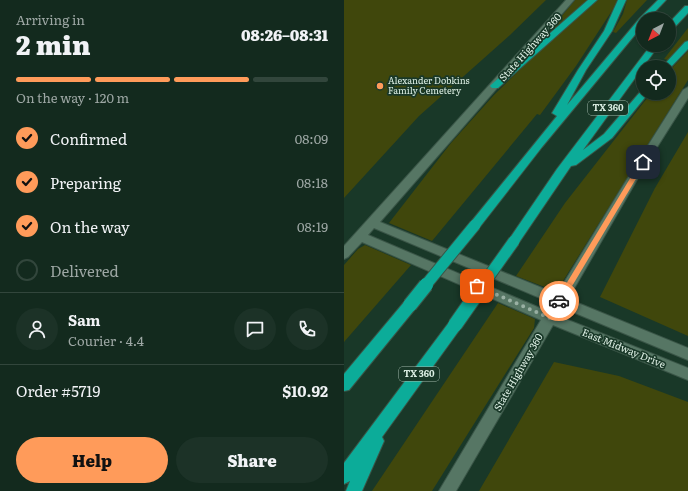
<!DOCTYPE html>
<html lang="en">
<head>
<meta charset="utf-8">
<style>
  body { margin:0; font-family:Literata,serif; background:#1c3227; color:#f1f3f6; height:100vh; display:flex; flex-direction:column; font-size:15px; white-space:nowrap }
  * { box-sizing:border-box; margin:0 }
  p { font-size:13px; color:#9da7a4 }
  .icon { flex:none; width:22px; height:22px; fill:none; stroke:currentColor; stroke-width:2; stroke-linecap:round; stroke-linejoin:round }
  .map { position:relative; flex:1; overflow:hidden }
  .side { display:flex; flex-direction:column; background:#132a1e; width:344px }
  .side>* { flex:none }
  .needle { width:26px; rotate:222deg }
  .fabs { position:absolute; left:292px; top:12px; display:grid; gap:8px }
  .fabs a { display:grid; place-items:center; width:40px; height:40px; border-radius:50%; background:#132a1e; box-shadow:0 1px 3px #0004,0 0 0 1px #32463c; font-size:20px }
  .pin { position:absolute; display:grid; place-items:center; width:34px; height:34px; color:#fff; margin:-17px; border-radius:8px; box-shadow:0 2px 6px #0006 }
  .courier { position:absolute; display:grid; place-items:center; width:40px; height:40px; margin:-20px; border:3px solid #ff9b5a; border-radius:50%; background:#fff; color:#222; box-shadow:0 1px 5px #0007 }
  .overview em { font-style:normal; font-weight:800 }
  .overview div { display:flex; flex-direction:column-reverse }
  .overview { display:flex; align-items:center; justify-content:space-between; height:68px; padding:0 16px }
  h1 { font-size:26px; font-weight:800; line-height:30px }
  .bar { display:grid; grid-template-columns:repeat(4,1fr); gap:6px 4px; align-content:center; height:48px; padding:0 16px }
  .bar i { height:5px; border-radius:3px; background:#32463c }
  .bar .current { background:#ff9b5a }
  .bar p { grid-column:span 4 }
  .line { display:flex; align-items:center; gap:10px; padding:0 16px; border-top:1px solid #32463c }
  .line div { flex:1 }
  .round { display:grid; place-items:center; flex:none; width:42px; height:42px; border-radius:21px; background:#1c3227 }
  ol { padding:0 16px; list-style:none }
  li { display:flex; align-items:center; gap:12px; height:44px }
  li p { margin-inline-start:auto }
  li .icon { padding:4px; border-radius:50%; background:#ff9b5a; color:#111; stroke-width:4 }
  li:last-child { color:#9da7a4 }
  li i { width:22px; height:22px; border:2px solid #32463c; border-radius:50% }
  .action { display:flex; gap:8px; margin-top:auto; padding:8px 16px }
  .action a { flex:1; height:46px; border-radius:24px; background:#ff9b5a; color:#111; font-size:16px; font-weight:800; line-height:46px; text-align:center }
  .action a+a { background:#1c3227; color:#f1f3f6 }
  main { display:flex; flex:1; min-height:0 }
  .map>svg:first-child { display:block }
</style>
</head>
<body>
<main>
<section class="side">
<div class="overview"><div><h1>2 min</h1><p>Arriving in</p></div><em>08:26–08:31</em></div>
<div class="bar"><i class="current"></i><i class="current"></i><i class="current"></i><i></i><p>On the way · 120 m</p></div>
<ol>
<li><svg class="icon" aria-label="check" viewBox="0 0 24 24"><path d="M5 12l5 5 9-10"/></svg>Confirmed<p>08:09</p></li>
<li><svg class="icon" aria-label="check" viewBox="0 0 24 24"><path d="M5 12l5 5 9-10"/></svg>Preparing<p>08:18</p></li>
<li><svg class="icon" aria-label="check" viewBox="0 0 24 24"><path d="M5 12l5 5 9-10"/></svg>On the way<p>08:19</p></li>
<li><i></i>Delivered</li>
</ol>
<div class="line" style="height:72px"><a class="round"><svg class="icon" aria-label="person" viewBox="0 0 24 24"><circle cx="12" cy="8" r="4"/><path d="M4 21q1-7 8-7t8 7"/></svg></a><div><b>Sam</b><p>Courier · 4.4</p></div><a class="round"><svg class="icon" aria-label="chat" viewBox="0 0 24 24"><path d="M4 5h16v11H9l-5 4z"/></svg></a><a class="round"><svg class="icon" aria-label="phone" viewBox="0 0 24 24"><path d="M5 4h4l2 5-3 2q2 4 5 5l2-3 5 2v4C11 20 4 13 5 4z"/></svg></a></div>
<div class="line" style="height:52px"><div>Order #5719</div><b>$10.92</b></div>
<div class="action"><a>Help</a><a>Share</a></div>
</section>
<div class="map">
<svg width="344" height="491" viewBox="0 0 344 491">
  <rect width="100%" height="100%" fill="#193828"/>
  <!-- green -->
  <path fill="#40470c" d="M0,0H202L166,35L75,116L0,198Z
    M231,0H244L209,31L206,30Z
    M254,0H273L271,6L232,66L196,115L193,114L88,241L45,223L107,143L150,95L200,46Z
    M283,0H303L272,33L269,32L279,14Z
    M344,28V40L324,60L320,59Z
    M344,51V80L219,281L211,287L212,290L206,289L172,276L221,203L300,102L308,93H325V73L328,69H327Z
    M344,132V336L256,297L311,188Z
    M21,245L67,265L0,342V265L14,249Z
    M154,303L191,319L190,328L88,491H28Z
    M210,362L275,376L344,402V491H135Z"/>
  <g fill="none" stroke-linecap="round" stroke-linejoin="round">
    <defs>
      <path id="secondary" d="M222,0H230L36,222L213,294L288,171L339,90L344,87V98L298,171L224,299L344,348V360L219,308L214,316L344,368V380L209,325L112,491H95L197,320L18,242L4,257L0,259V246ZM30,228L208,303L203,311L24,235Z"/>
      <path id="motorway" d="M244,0H253L154,88H148L146,86L148,84Z
        M274,0H282L268,31L242,70L223,105L296,18L314,0H322L304,19H299V25L198,147L135,228L131,229L127,228L125,225L127,222L213,116L208,113L234,70L260,31Z
        M341,6H344V13L328,30H325V23Z
        M344,41V49L325,69V67H318L341,42Z
        M307,45H315L239,150L260,134L297,91L299,90V93H305L303,95L268,138L232,165L227,166L174,244L170,245L166,244L164,241L166,238L213,169Z
        M66,300L71,301L73,305L71,309L5,390L0,391V374L61,301Z
        M111,319L116,321L118,325L116,329L38,437L40,441L18,491H2L6,481L0,484V463L106,321Z"/>
    </defs>
    <!-- secondary casing -->
    <use href="#secondary" stroke="#3a5547" stroke-width="2"/>
    <!-- motorway casing -->
    <use href="#motorway" stroke="#3a5547" stroke-width="2"/>
    <!-- secondary -->
    <use href="#secondary" fill="#567664" fill-rule="evenodd"/>
    <!-- motorway -->
    <use href="#motorway" fill="#0cac99" fill-rule="evenodd"/>
    <defs>
      <path id="motorway-bridge-far1" d="M81,286L131,225
        M138,286L170,241"/>
      <path id="motorway-bridge" d="M66,305L82,285
        M111,325L139,285"/>
    </defs>
    <!-- motorway-bridge-far1 casing -->
    <use href="#motorway-bridge-far1" stroke="#3a5547" stroke-width="13" stroke-linecap="butt"/>
    <!-- motorway-bridge casing -->
    <use href="#motorway-bridge" stroke="#3a5547" stroke-width="16" stroke-linecap="butt"/>
    <!-- motorway-bridge-far1 -->
    <use href="#motorway-bridge-far1" stroke="#0cac99" stroke-width="11"/>
    <!-- motorway-bridge -->
    <use href="#motorway-bridge" stroke="#0cac99" stroke-width="14"/>
  </g>
  <!-- route -->
  <path fill="#ff9b5a" d="M299,160L302,162L218,303H213V299L296,162Z"/>
  <g fill="none" stroke-linecap="round" stroke-linejoin="round">
    <!-- done -->
    <path stroke="#99b0a3" stroke-width="4" stroke-dasharray="0 7.2" d="M133,286L206,318L215,301"/>
  </g>
  <!-- markers -->
  <circle fill="#ff9b5a" stroke="#193828" stroke-width="1.5" cx="36" cy="86" r="4"/>
  <g text-anchor="middle" stroke-width="3.5" stroke-linejoin="round" paint-order="stroke">
    <!-- far-poi labels -->
    <g font-size="9" fill="#def0e5" stroke="#193828" text-anchor="start">
      <text x="44" y="84">Alexander Dobkins<tspan x="44" dy="10">Family Cemetery</tspan></text>
    </g>
    <!-- shield labels -->
    <g fill="#193828" stroke="#a3b9ac" stroke-width="1">
      <rect x="244" y="101" width="40" height="14" rx="3"/>
      <rect x="55" y="367" width="40" height="14" rx="3"/>
    </g>
    <g font-size="9" font-weight="bold" fill="#def0e5">
      <text x="264" y="111">TX 360</text>
      <text x="75" y="377">TX 360</text>
    </g>
    <!-- street labels -->
    <g font-size="10" fill="#def0e5" stroke="#193828">
      <text transform="translate(186 47) rotate(-48)" y="4">State Highway 360</text>
      <text transform="translate(280 348) rotate(22)" y="4">East Midway Drive</text>
      <text transform="translate(174 372) rotate(-60)" y="4">State Highway 360</text>
    </g>
  </g>
</svg>
<div class="fabs">
<a><svg class="needle" viewBox="-14 -14 28 28"><path d="M0-13l5 13h-10z" fill="#e53935"/><path d="M0 13l5-13h-10z" fill="#9da7a4"/></svg></a>
<a><svg class="icon" aria-label="locate" viewBox="0 0 24 24"><circle cx="12" cy="12" r="6"/><path d="M12 2v4M12 18v4M2 12h4M18 12h4"/></svg></a>
</div>
<div class="pin" style="left:133px;top:286px;background:#ea580c"><svg class="icon" aria-label="bag" viewBox="0 0 24 24"><path d="M5 8h14l-1 12H6zM9 8a3 3 0 0 1 6 0"/></svg></div>
<div class="pin" style="left:299px;top:162px;background:#1f2937"><svg class="icon" aria-label="home" viewBox="0 0 24 24"><path d="M3 11l9-7 9 7M6 9v11h12V9"/></svg></div>
<div class="courier" style="left:215px;top:301px"><svg class="icon" aria-label="car" viewBox="0 0 24 24"><path d="M5 17H2v-5l4-1 3-4h7l3 4 3 1v5h-3M9 17h6M6 11h13"/><circle cx="7" cy="17" r="2"/><circle cx="17" cy="17" r="2"/></svg></div>
</div>
</main>
</body>
</html>
